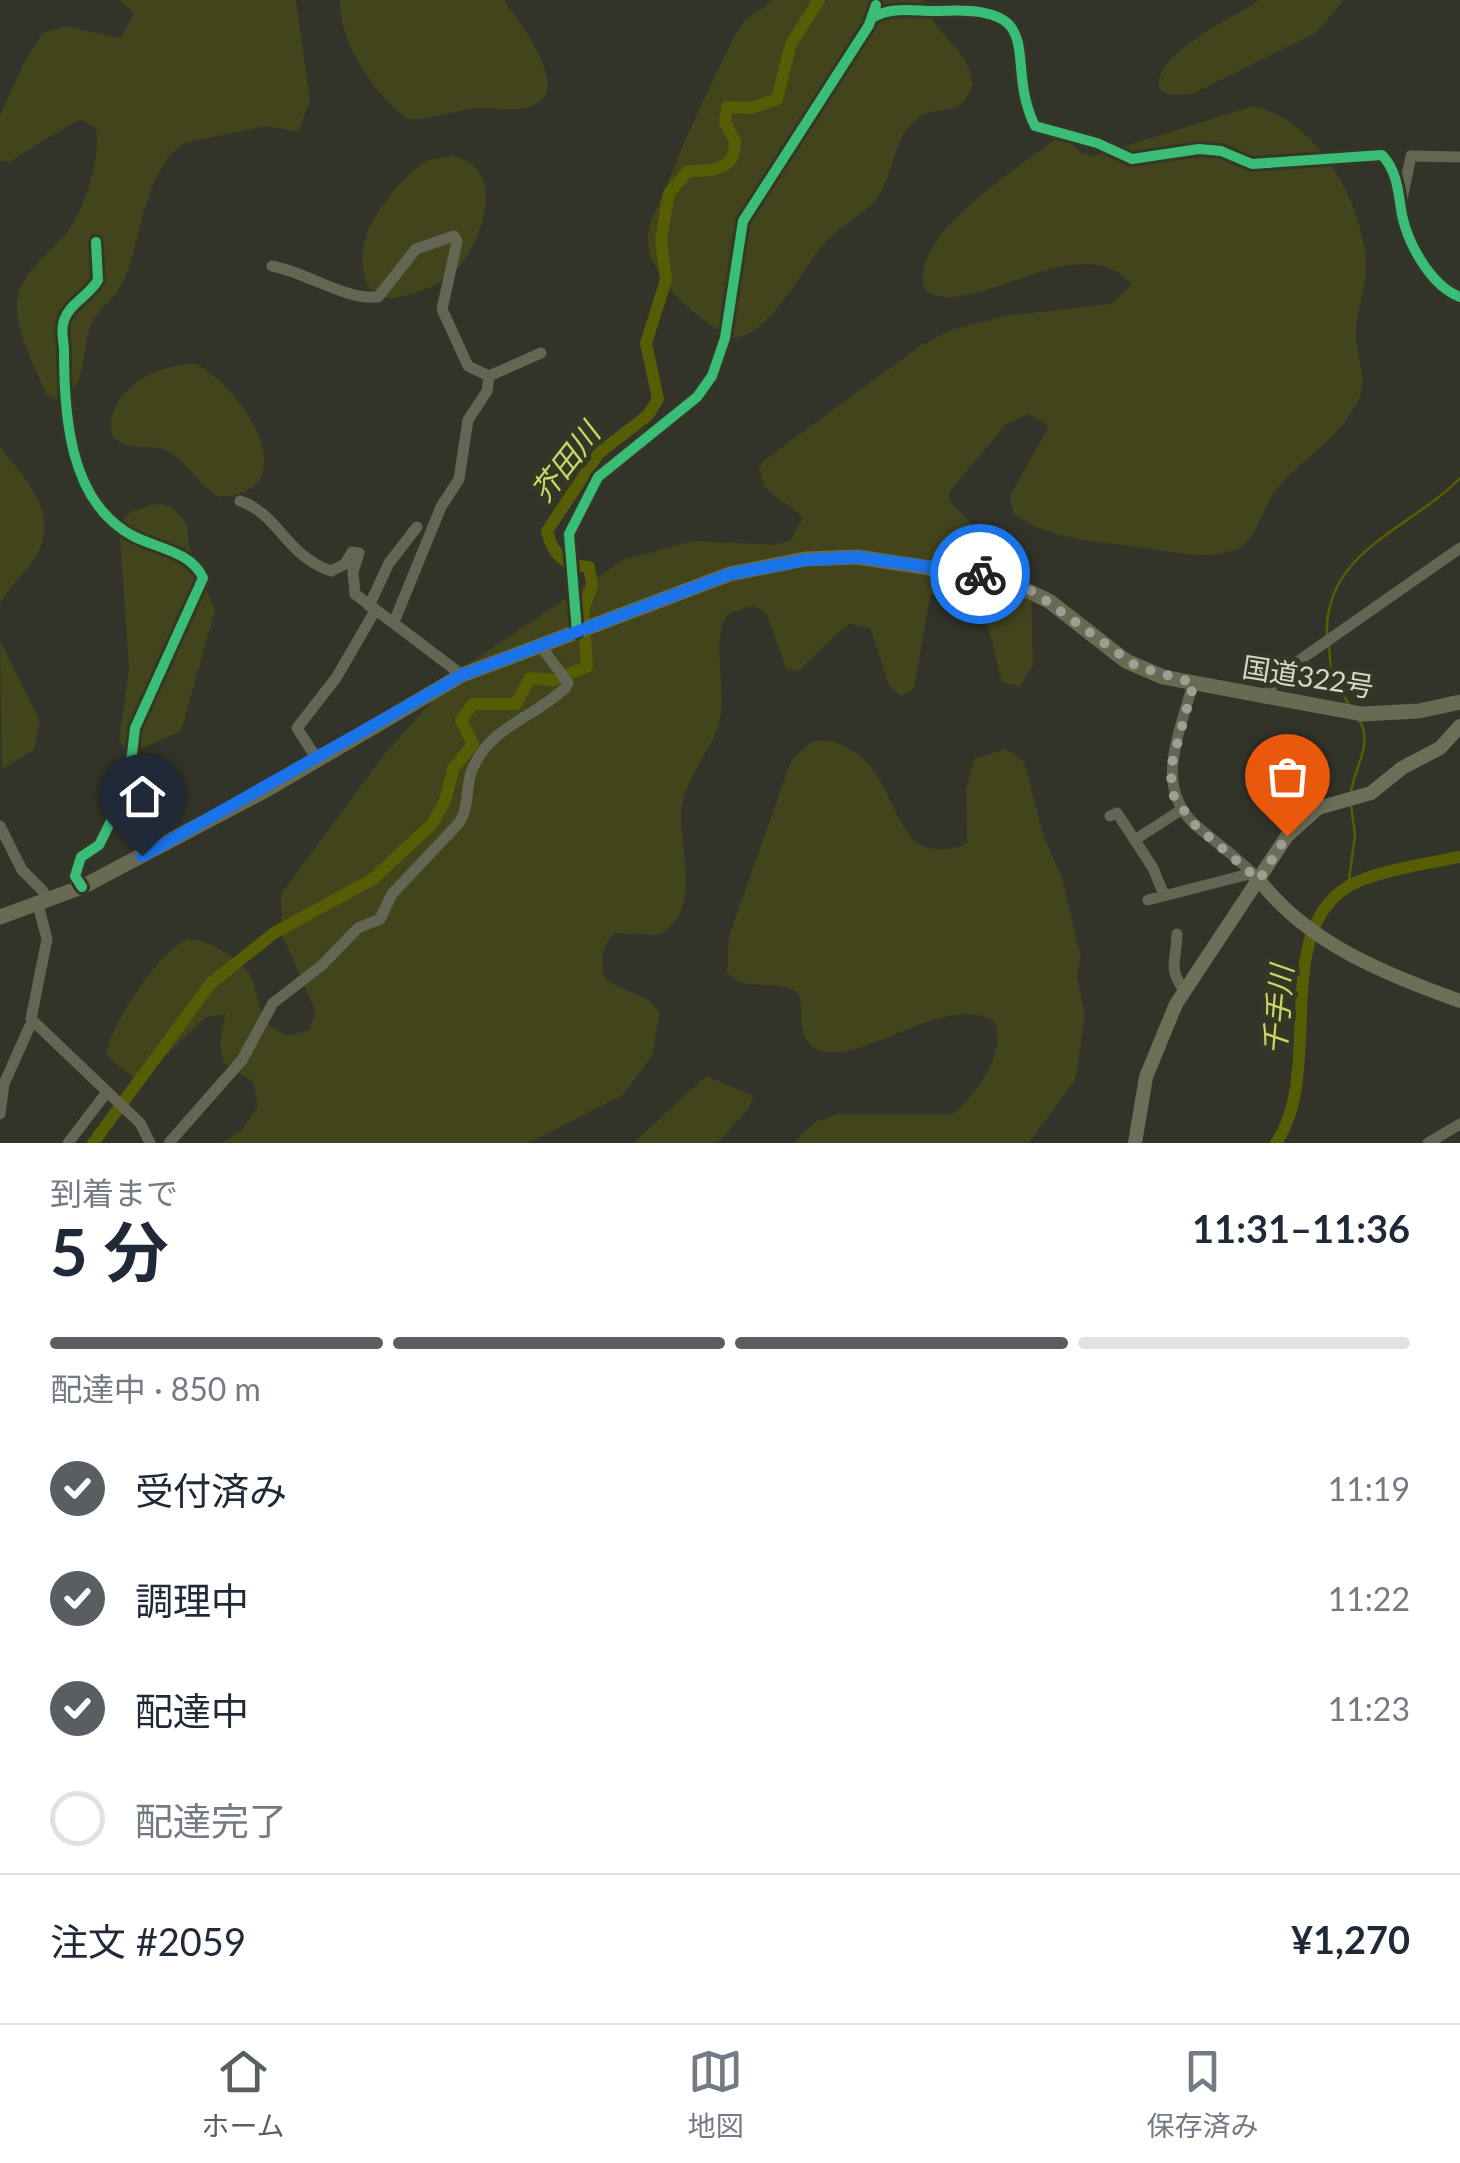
<!DOCTYPE html>
<html lang="ja">
<head>
<meta charset="utf-8">
<style>
  body { margin:0; font-family:Lato,"Noto Sans JP",sans-serif; background:#f6f6f7; color:#1f2937; height:100vh; display:flex; flex-direction:column; font-size:38px; white-space:nowrap }
  * { box-sizing:border-box; margin:0 }
  p { font-size:32px; color:#747a83 }
  .icon { flex:none; width:55px; height:55px; fill:none; stroke:currentColor; stroke-width:2; stroke-linecap:round; stroke-linejoin:round }
  .map { position:relative; height:1143px; overflow:hidden }
  .drawer { display:flex; flex-direction:column; background:#fff; flex:1 }
  .drawer>* { flex:none }
  .pin { position:absolute; display:grid; place-items:center; width:85px; height:85px; color:#fff; margin:-102px -42px; border-radius:50% 50% 50% 0; rotate:-45deg; box-shadow:0 0 10px #0007 }
  .pin .icon { rotate:45deg }
  .courier { position:absolute; display:grid; place-items:center; width:100px; height:100px; margin:-50px; border:8px solid #1a73e8; border-radius:50%; background:#fff; color:#222; box-shadow:0 2px 12px #0007 }
  .overview em { font-style:normal; font-weight:700 }
  .overview div { display:flex; flex-direction:column-reverse }
  .overview { display:flex; align-items:center; justify-content:space-between; height:170px; padding:0 50px }
  h1 { font-size:65px; font-weight:700; line-height:75px }
  .bar { display:grid; grid-template-columns:repeat(4,1fr); gap:15px 10px; align-content:center; height:120px; padding:0 50px }
  .bar i { height:12px; border-radius:8px; background:#e0e1e3 }
  .bar .current { background:#585e61 }
  .bar p { grid-column:span 4 }
  .line { display:flex; align-items:center; gap:25px; padding:0 50px; border-top:2px solid #e0e1e3 }
  .line div { flex:1 }
  ol { padding:0 50px; list-style:none }
  li { display:flex; align-items:center; gap:30px; height:110px }
  li p { margin-inline-start:auto }
  li .icon { padding:10px; border-radius:50%; background:#585e61; color:#fff; stroke-width:4 }
  li:last-child { color:#747a83 }
  li i { width:55px; height:55px; border:5px solid #e0e1e3; border-radius:50% }
  .dock { display:flex; justify-content:space-around; align-items:center; height:140px; border-top:2px solid #e0e1e3; background:#fff; font-size:28px; color:#747a83 }
  .dock a { display:grid; justify-items:center; gap:5px }
  .dock .current { color:#585e61 }
  .map>svg:first-child { display:block }
</style>
</head>
<body>
<div class="map">
<svg width="1460" height="1143" viewBox="0 0 1460 1143">
  <rect width="100%" height="100%" fill="#323329"/>
  <!-- green -->
  <path fill="#42451c" d="M120,0H296L310,101L298,132L266,126L184,143C142,172 143,241 122,284C115,298 101,307 93,321C78,349 93,388 55,399L46,394C35,367 17,335 17,306C17,272 50,256 68,231C85,208 101,157 96,128L81,120L73,123L9,162L0,161V116L25,60L43,33L64,26L120,38L134,14Z
    M340,0H504C517,19 568,84 539,102C521,114 498,108 478,108C455,109 432,121 408,119C375,96 338,41 340,0Z
    M774,0H923C933,36 969,45 973,85C959,122 939,102 917,119C894,136 894,172 879,195C865,216 838,226 822,246C801,271 768,338 732,338C699,321 644,276 648,234C650,220 659,203 665,190C685,137 710,86 735,35L745,20Z
    M1259,0H1344L1316,33L1192,94L1169,95L1159,89C1153,53 1233,19 1259,0Z
    M1253,106C1317,119 1364,203 1366,264C1367,287 1356,309 1356,332C1355,353 1368,378 1359,399C1342,436 1302,459 1277,489C1261,507 1259,540 1235,550C1205,562 1160,549 1129,546C1091,541 1044,538 1013,513L1010,495L1049,426L1029,414L1006,424L949,492L950,501L1019,575L1031,595L1033,665L1020,687L1002,682C988,635 993,597 938,590L930,597L914,689L901,696L889,685L870,628L850,624L843,628L799,671L786,668L766,612L753,606L728,614C711,640 725,683 721,713C716,750 682,777 681,814C680,851 703,916 657,935L615,933C602,942 598,968 607,981L649,1000L660,1013L652,1056L623,1095L529,1143H222L242,1130L258,1106L253,1082L224,1063L220,1044L225,1014L206,1017L143,1077L132,1076L107,1057C103,1033 163,947 187,939C205,938 246,960 252,979C261,1006 257,1024 288,1036L309,1030L316,1012L282,935L281,894L383,756L459,670L625,559L693,541L775,545L791,540L803,517L765,488L759,468L763,461L920,346L951,330L1005,316L1111,304L1132,285C1079,222 970,324 925,290C905,238 1019,168 1055,139L1067,138L1081,153L1094,156Z
    M452,156C511,168 481,248 452,274C440,285 404,299 388,298C357,295 359,249 369,228C378,209 405,174 423,163C431,158 443,158 452,156Z
    M195,364C242,384 311,494 219,497C199,486 190,465 171,453C151,441 131,454 112,436C103,391 158,363 195,364Z
    M0,447C27,480 63,517 34,559C24,575 9,587 0,604Z
    M158,503L171,507L187,524L189,546L215,611L181,731L131,753L119,742L129,668L119,525L130,512Z
    M0,641L40,721L34,750L2,769Z
    M825,740C882,752 883,798 910,836C922,852 951,853 967,843L966,788L974,759L1006,749L1024,762L1044,837L1062,878L1081,959L1077,976L1085,1017L1075,1080L1029,1143H793L815,1122L839,1114H952C974,1098 1007,1052 995,1023C945,984 836,1089 806,1039C797,1023 805,1008 798,993C777,977 746,994 727,973L729,936L791,761L811,742Z
    M706,1076L754,1096L748,1110L717,1143H633Z"/>
  <g fill="none" stroke-linecap="round" stroke-linejoin="round">
    <!-- stream -->
    <path stroke="#575d04" stroke-width="2.5" d="M1327,636C1323,551 1411,529 1460,478
      M1329,644L1331,673L1349,705
      M1351,792C1354,768 1374,743 1359,720
      M1348,887L1355,835L1351,805"/>
    <!-- river -->
    <path stroke="#575d04" stroke-width="12" d="M93,1143L211,983L274,933L373,879L432,824L445,801L453,769L473,744L461,720L473,704H516L530,678L553,680L587,667L583,610L592,585L589,567C565,566 553,556 547,531L599,453L648,415L658,399L646,343L666,280L661,240L669,193L688,171C711,171 736,171 735,141L725,122L727,107L751,108L777,99L791,44L819,0
      M1276,1143C1325,1073 1270,932 1349,886C1375,871 1430,863 1460,857"/>
    <!-- minor -->
    <path stroke="#646654" stroke-width="11" d="M872,18C893,5 916,12 940,11C1053,5 1002,59 1035,126L1097,143L1132,159L1199,149L1221,151L1252,164L1382,155C1398,172 1398,193 1402,215C1408,244 1431,286 1460,297
      M1402,199L1411,156L1460,157
      M272,266C306,272 344,300 378,297L416,249L454,236L457,242L442,309L468,366L489,376
      M489,376L541,353
      M240,501C279,514 285,555 331,571L345,564L352,552L359,553L353,572L355,594L462,675
      M369,606L389,563L417,527
      M394,622L441,507L459,479L468,420L487,391L489,376
      M577,632L569,534L598,477L697,397L712,376L725,338L743,221L869,25L877,0
      M1193,683C1180,734 1151,789 1199,828C1219,845 1241,860 1259,880
      M1266,698L1277,676L1460,548
      M317,759L297,728L336,678L375,611
      M1110,816L1117,813L1153,868L1164,895
      M0,826L22,870L43,891L46,901
      M1136,839L1181,810
      M82,887L75,876L81,857L99,845L117,809L130,772L135,728L203,578C192,552 156,548 133,536C69,502 64,415 64,351C64,340 60,331 64,320C70,303 89,296 98,280L96,242
      M1148,900L1253,873
      M38,905L47,939L31,1019L140,1123L150,1143
      M1177,934C1177,957 1167,970 1184,989
      M0,1114L4,1084L32,1021
      M68,1143L107,1092
      M169,1143L242,1060L273,1003L321,966L358,928L380,919L392,894L459,823C470,806 465,788 472,770C490,726 534,718 565,688L568,683L540,645
      M1428,1143L1460,1124"/>
    <!-- major -->
    <path stroke="#6c6e57" stroke-width="14" d="M1259,880C1310,945 1384,973 1460,1001
      M1135,1143L1146,1077L1176,1004L1287,836L1318,808L1371,793L1402,768L1440,748L1460,726"/>
    <!-- highway -->
    <path stroke="#686a52" stroke-width="15" d="M0,917L82,887L266,790L462,675L730,574L805,559L857,557L1003,579L1049,601L1126,661L1163,677L1362,714L1419,711L1460,702"/>
    <defs>
      <path id="cycleway" d="M872,18C893,5 916,12 940,11C1053,5 1002,59 1035,126L1097,143L1132,159L1199,149L1221,151L1252,164L1382,155C1398,172 1398,193 1402,215C1408,244 1431,286 1460,297
        M577,632L569,534L598,477L697,397L712,376L725,338L743,221L869,25L876,5
        M82,887L75,876L81,857L99,845L117,809L130,772L135,728L203,578C192,552 156,548 133,536C69,502 64,415 64,351C64,340 60,331 64,320C70,303 89,296 98,280L96,242"/>
    </defs>
    <!-- cycleway casing -->
    <use href="#cycleway" stroke="#353725" stroke-width="16"/>
    <!-- cycleway -->
    <use href="#cycleway" stroke="#3abd76" stroke-width="10"/>
  </g>
  <g fill="none" stroke-linecap="round" stroke-linejoin="round">
    <!-- done -->
    <path stroke="#9d9e94" stroke-width="10" stroke-dasharray="0 18" d="M980,574L1034,592L1136,666L1194,683L1170,770L1174,797L1194,824L1259,880L1287,836"/>
    <!-- route -->
    <path stroke="#1a73e8" stroke-width="12" d="M142,856L462,675L730,574L805,560L857,557L980,574"/>
  </g>
  <g text-anchor="middle" stroke-width="10" stroke-linejoin="round" paint-order="stroke">
    <!-- street labels -->
    <g font-size="28" fill="#d7d8cd" stroke="#353725">
      <text transform="translate(1308 677) rotate(9)" y="10">国道322号</text>
    </g>
    <!-- water labels -->
    <g font-size="30" font-style="italic" fill="#ccd667" stroke="#353725">
      <text transform="translate(566 463) rotate(-52)" y="10">芥田川</text>
      <text transform="translate(1279 1010) rotate(-85)" y="10">千手川</text>
    </g>
  </g>
</svg>
<div class="pin" style="left:1287px;top:836px;background:#ea580c"><svg class="icon" aria-label="bag" viewBox="0 0 24 24"><path d="M5 8h14l-1 12H6zM9 8a3 3 0 0 1 6 0"/></svg></div>
<div class="pin" style="left:142px;top:856px;background:#1f2937"><svg class="icon" aria-label="home" viewBox="0 0 24 24"><path d="M3 11l9-7 9 7M6 9v11h12V9"/></svg></div>
<div class="courier" style="left:980px;top:574px"><svg class="icon" aria-label="bike" viewBox="0 0 24 24"><circle cx="6" cy="16" r="4"/><circle cx="18" cy="16" r="4"/><path d="M6 16l4-8h5l3 8M10 8l3 8H6M13 5h3"/></svg></div>
</div>
<section class="drawer">
<div class="overview"><div><h1>5 分</h1><p>到着まで</p></div><em>11:31–11:36</em></div>
<div class="bar"><i class="current"></i><i class="current"></i><i class="current"></i><i></i><p>配達中 · 850 m</p></div>
<ol>
<li><svg class="icon" aria-label="check" viewBox="0 0 24 24"><path d="M5 12l5 5 9-10"/></svg>受付済み<p>11:19</p></li>
<li><svg class="icon" aria-label="check" viewBox="0 0 24 24"><path d="M5 12l5 5 9-10"/></svg>調理中<p>11:22</p></li>
<li><svg class="icon" aria-label="check" viewBox="0 0 24 24"><path d="M5 12l5 5 9-10"/></svg>配達中<p>11:23</p></li>
<li><i></i>配達完了</li>
</ol>
<div class="line" style="height:130px"><div>注文 #2059</div><b>¥1,270</b></div>
</section>
<nav class="dock">
<a class="current"><svg class="icon" aria-label="home" viewBox="0 0 24 24"><path d="M3 11l9-7 9 7M6 9v11h12V9"/></svg>ホーム</a>
<a><svg class="icon" aria-label="map" viewBox="0 0 24 24"><path d="M3 6l6-2 6 2 6-2v14l-6 2-6-2-6 2zM9 4v14M15 6v14"/></svg>地図</a>
<a><svg class="icon" aria-label="saved" viewBox="0 0 24 24"><path d="M7 4h10v16l-5-4-5 4z"/></svg>保存済み</a>
</nav>
</body>
</html>
